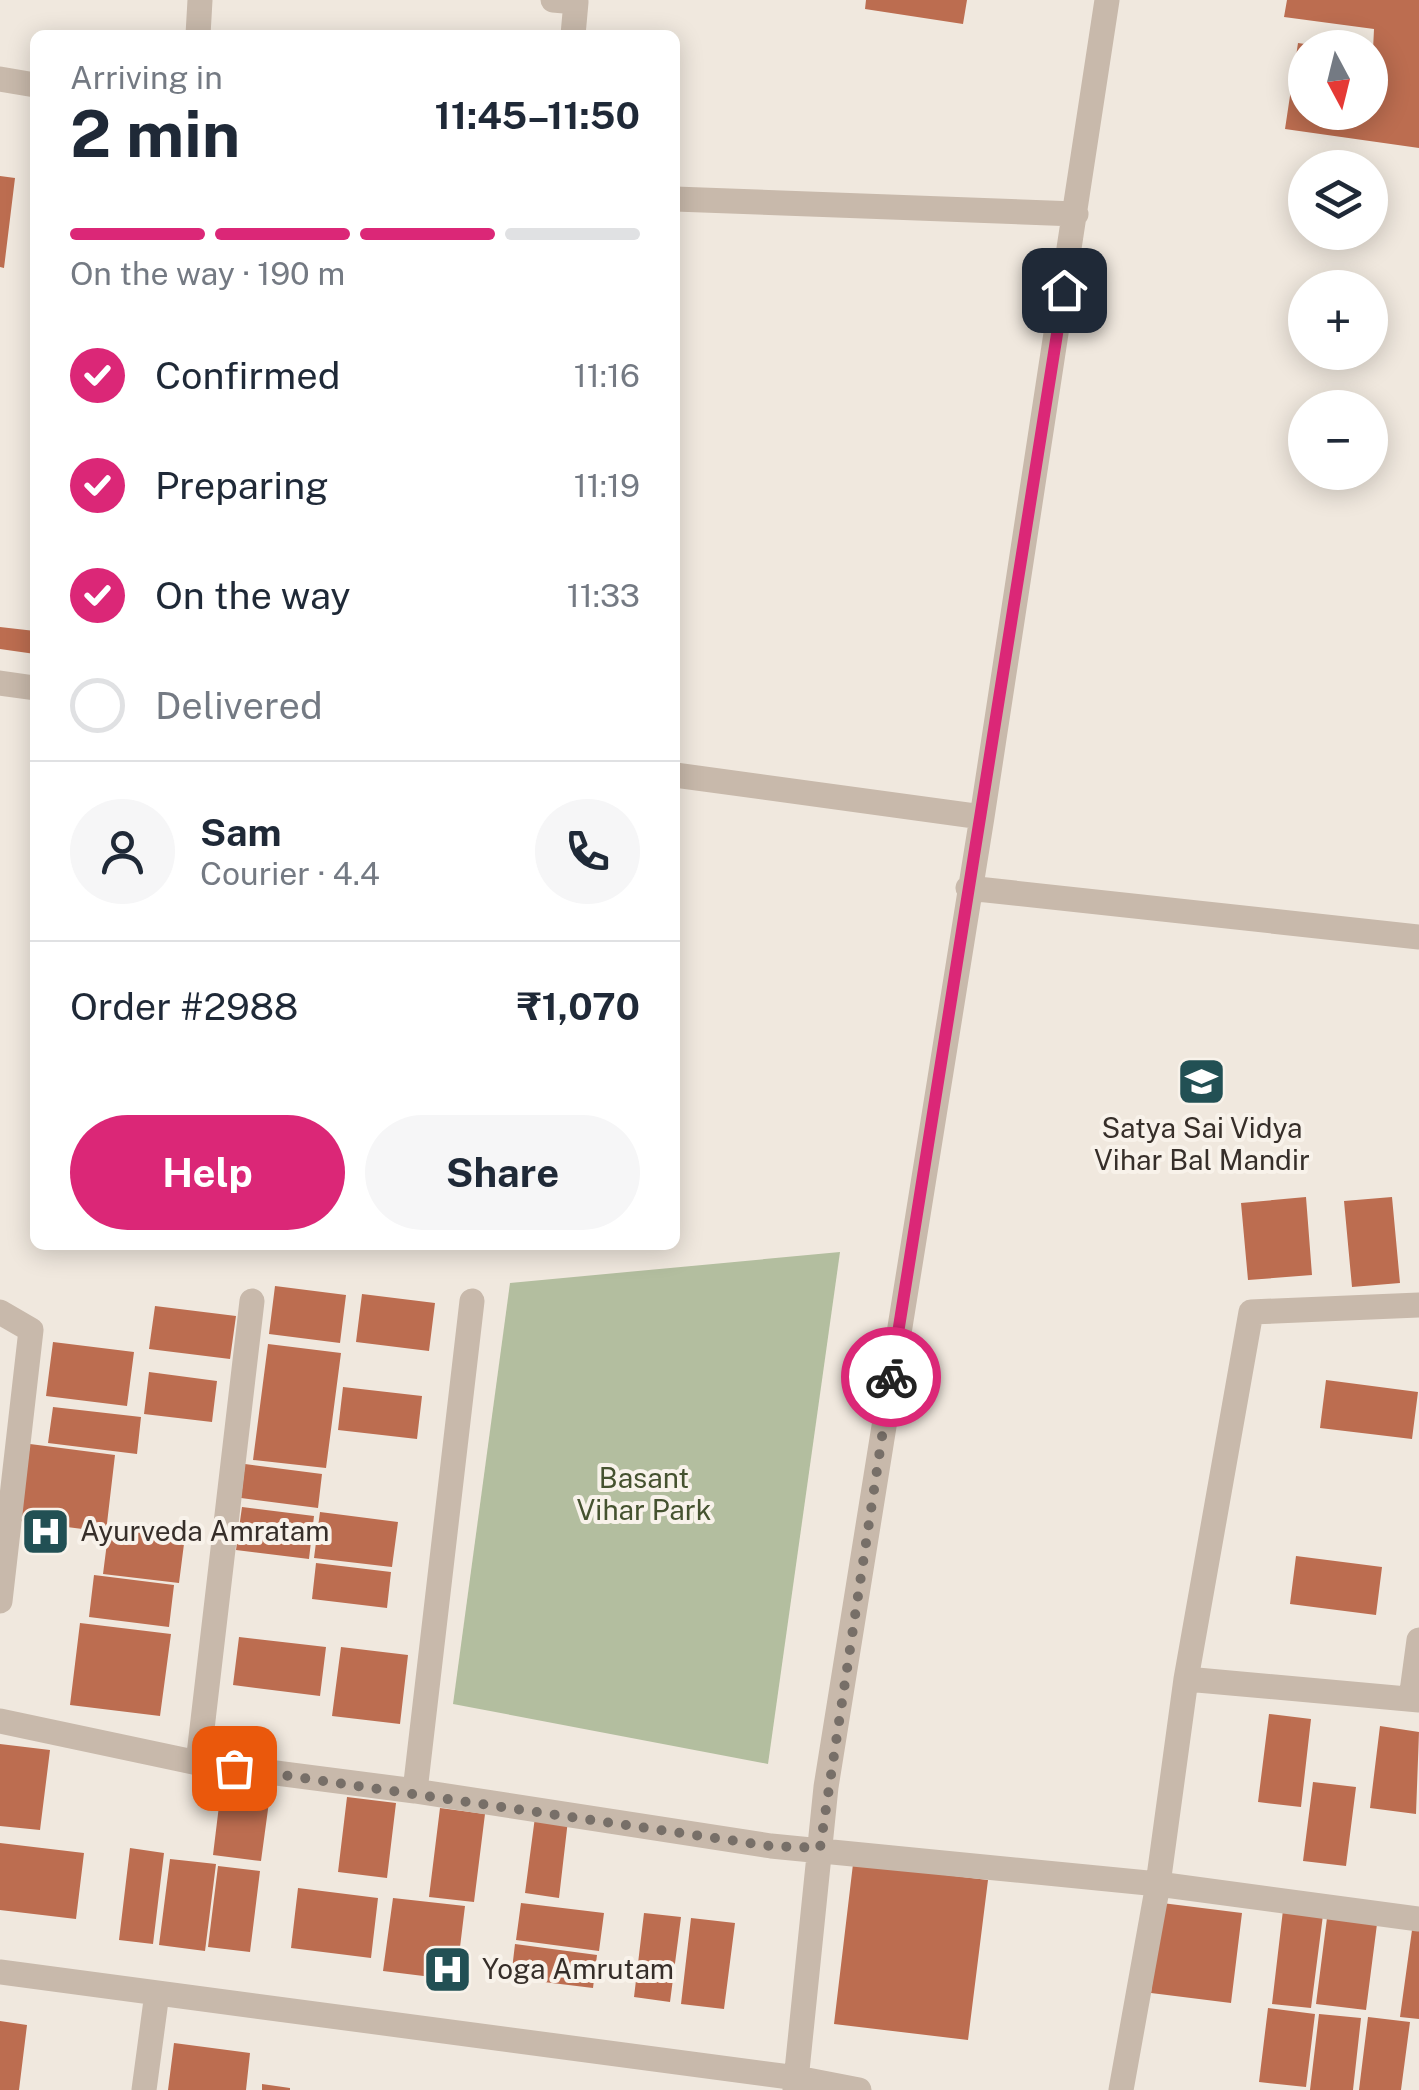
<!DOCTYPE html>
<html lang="en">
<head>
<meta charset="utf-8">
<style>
  body { margin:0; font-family:"Public Sans",sans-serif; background:#f6f6f7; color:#1f2937; height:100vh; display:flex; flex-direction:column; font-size:38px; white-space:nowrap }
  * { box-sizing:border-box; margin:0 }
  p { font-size:32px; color:#747a83 }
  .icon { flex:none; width:55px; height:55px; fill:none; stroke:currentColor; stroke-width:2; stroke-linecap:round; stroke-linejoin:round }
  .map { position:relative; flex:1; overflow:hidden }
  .panel { position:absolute; left:30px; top:30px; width:650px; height:1220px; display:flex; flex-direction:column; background:#fff; border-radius:15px; box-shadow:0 5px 25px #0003 }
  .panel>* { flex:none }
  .needle { width:65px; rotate:173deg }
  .fabs { position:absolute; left:1288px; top:30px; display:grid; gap:20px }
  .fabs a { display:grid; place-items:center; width:100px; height:100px; border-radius:50%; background:#fff; box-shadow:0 5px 25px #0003; font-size:50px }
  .pin { position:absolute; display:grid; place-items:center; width:85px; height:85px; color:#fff; margin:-42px; border-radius:20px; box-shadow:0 5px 15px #0006 }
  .courier { position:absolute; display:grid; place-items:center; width:100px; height:100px; margin:-50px; border:8px solid #db2777; border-radius:50%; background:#fff; color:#222; box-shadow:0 2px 12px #0007 }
  .headline em { font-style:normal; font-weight:700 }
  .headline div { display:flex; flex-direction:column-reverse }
  .headline { display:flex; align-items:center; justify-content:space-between; height:170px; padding:0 40px }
  h1 { font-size:65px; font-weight:700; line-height:75px }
  .bar { display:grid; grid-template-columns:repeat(4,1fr); gap:15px 10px; align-content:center; height:120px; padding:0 40px }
  .bar i { height:12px; border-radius:8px; background:#e0e1e3 }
  .bar .active { background:#db2777 }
  .bar p { grid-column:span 4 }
  .line { display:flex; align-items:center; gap:25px; padding:0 40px; border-top:2px solid #e0e1e3 }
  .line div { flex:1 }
  .round { display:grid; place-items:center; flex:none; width:105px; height:105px; border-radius:52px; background:#f6f6f7 }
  ol { padding:0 40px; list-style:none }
  li { display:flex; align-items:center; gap:30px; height:110px }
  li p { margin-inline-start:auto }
  li .icon { padding:10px; border-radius:50%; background:#db2777; color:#fff; stroke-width:4 }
  li:last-child { color:#747a83 }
  li i { width:55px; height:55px; border:5px solid #e0e1e3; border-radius:50% }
  .button { display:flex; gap:20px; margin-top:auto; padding:20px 40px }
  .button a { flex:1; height:115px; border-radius:60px; background:#db2777; color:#fff; font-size:40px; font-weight:700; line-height:115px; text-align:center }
  .button a+a { background:#f6f6f7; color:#1f2937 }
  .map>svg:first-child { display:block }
</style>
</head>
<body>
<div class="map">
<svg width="1419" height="2090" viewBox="0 0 1419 2090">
  <rect width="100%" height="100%" fill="#f0e8de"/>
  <!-- green -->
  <path fill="#b3be9f" d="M840,1252L768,1764L453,1704L510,1283Z"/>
  <!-- building -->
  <path fill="#bc6d50" d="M866,0H967L963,24L865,9Z
    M1287,0H1419V148L1285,129L1298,43L1305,44V112H1370L1374,29L1284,17Z
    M0,176L15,178L4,268L0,267Z
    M0,627L35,631V654L0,649Z
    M1306,1197L1312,1275L1248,1280L1241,1203Z
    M1392,1197L1400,1283L1352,1287L1344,1201Z
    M275,1286L346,1295L340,1343L269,1334Z
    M362,1294L435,1303L429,1351L356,1342Z
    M155,1306L236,1316L230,1359L149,1349Z
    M53,1342L134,1352L127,1406L46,1396Z
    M268,1344L341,1353L326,1468L253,1460Z
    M149,1372L217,1381L212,1422L144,1414Z
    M1326,1380L1418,1392L1412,1439L1320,1428Z
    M343,1387L422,1396L417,1439L338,1430Z
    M53,1407L141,1417L137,1454L48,1443Z
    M30,1444L115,1455L106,1532L20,1521Z
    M245,1464L322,1474L318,1508L241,1498Z
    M242,1507L314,1516L309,1559L236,1550Z
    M320,1512L398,1522L392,1567L314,1558Z
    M109,1527L185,1536L179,1583L103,1574Z
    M1296,1556L1382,1567L1376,1615L1290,1604Z
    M316,1563L391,1572L387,1608L312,1599Z
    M94,1575L174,1585L169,1627L89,1617Z
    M80,1623L171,1634L160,1716L70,1705Z
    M239,1637L326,1647L320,1696L233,1685Z
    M341,1647L408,1655L400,1724L332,1716Z
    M1269,1714L1311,1719L1301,1807L1258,1802Z
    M1380,1726L1419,1732L1416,1814L1370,1808Z
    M0,1744L50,1750L40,1830L0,1826Z
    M222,1781L271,1787L261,1861L213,1855Z
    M1313,1782L1356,1787L1346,1866L1303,1861Z
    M347,1797L396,1803L387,1878L338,1872Z
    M440,1808L485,1814L474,1902L429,1897Z
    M535,1817L568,1820L559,1898L525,1893Z
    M0,1843L84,1853L76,1919L0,1910Z
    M130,1848L164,1853L153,1944L119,1940Z
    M170,1859L216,1864L205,1951L159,1945Z
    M853,1864L988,1880L968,2040L834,2024Z
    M218,1866L260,1871L250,1952L208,1947Z
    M298,1888L378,1898L371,1958L291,1948Z
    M393,1898L465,1906L456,1980L383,1971Z
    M521,1903L604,1913L599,1951L516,1940Z
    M1162,1903L1242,1913L1231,2003L1151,1993Z
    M1283,1910L1323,1915L1311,2008L1272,2004Z
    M644,1913L681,1917L670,2002L634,1997Z
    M691,1918L735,1923L724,2009L681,2004Z
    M1327,1918L1377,1924L1366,2010L1316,2004Z
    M1412,1930L1419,1931V2019L1400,2017Z
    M515,1944L597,1955L593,1988L511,1978Z
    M1268,2008L1315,2014L1306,2087L1259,2082Z
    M1319,2014L1361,2018L1353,2090H1310Z
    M1368,2017L1410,2022L1401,2090H1359Z
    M0,2021L27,2025L19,2090H0Z
    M174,2043L250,2053L246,2090H168Z
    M262,2084L290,2088V2090H262Z"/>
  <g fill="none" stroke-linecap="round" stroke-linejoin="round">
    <!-- minor -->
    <path stroke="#c8b9ab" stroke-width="25" d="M553,0L576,2L573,35
      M198,35L200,0
      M0,79L35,85
      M675,199L1076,214
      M0,683L35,688
      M675,775L982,817
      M968,888L1419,937
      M0,1312L31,1330L0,1601
      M1186,1679L1419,1700
      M1411,1699L1419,1640
      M0,1721L198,1763L415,1791L771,1846L1158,1884L1419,1919
      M198,1763L252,1301
      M415,1791L472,1301
      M0,1972L797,2078L859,2090
      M144,2090L157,1993
      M795,2090L826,1787L982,817L1107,0
      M1121,2090L1158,1884L1186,1679L1251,1312L1419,1305"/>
  </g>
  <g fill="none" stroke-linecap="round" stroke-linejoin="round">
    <!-- done -->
    <path stroke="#776f68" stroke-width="10" stroke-dasharray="0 18" d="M234,1768L770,1846L820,1848L891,1377"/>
    <!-- route -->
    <path stroke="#db2777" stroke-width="12" d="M891,1377L1064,290"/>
  </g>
  <!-- icons -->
  <defs>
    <symbol id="school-square" viewBox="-11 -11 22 22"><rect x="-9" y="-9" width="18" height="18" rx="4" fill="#225054" stroke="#f8f2ea"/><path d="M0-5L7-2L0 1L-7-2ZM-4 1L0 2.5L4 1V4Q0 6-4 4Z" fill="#fff"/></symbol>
    <symbol id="hospital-square" viewBox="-11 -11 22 22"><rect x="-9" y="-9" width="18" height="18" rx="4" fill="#225054" stroke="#f8f2ea"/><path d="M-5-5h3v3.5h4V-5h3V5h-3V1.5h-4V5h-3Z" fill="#fff"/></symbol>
  </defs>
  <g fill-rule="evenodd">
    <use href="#school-square" x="1174" y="1054" width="55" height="55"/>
    <use href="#hospital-square" x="18" y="1504" width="55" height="55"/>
    <use href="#hospital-square" x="420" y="1942" width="55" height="55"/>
  </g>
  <g text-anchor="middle" stroke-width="8" stroke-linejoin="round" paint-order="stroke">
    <!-- poi labels -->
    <g font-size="28" fill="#362e29" stroke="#f8f2ea" text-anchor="start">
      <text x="1202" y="1138" text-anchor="middle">Satya Sai Vidya<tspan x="1202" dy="32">Vihar Bal Mandir</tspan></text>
      <text x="80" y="1541">Ayurveda Amratam</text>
      <text x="482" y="1979">Yoga Amrutam</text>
    </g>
    <!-- park labels -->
    <g font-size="28" fill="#45522f" stroke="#f8f2ea">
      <text x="644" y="1488">Basant<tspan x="644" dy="32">Vihar Park</tspan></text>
    </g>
  </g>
</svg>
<div class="fabs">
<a><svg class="needle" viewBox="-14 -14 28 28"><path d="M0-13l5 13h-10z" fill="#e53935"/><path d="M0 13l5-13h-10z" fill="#747a83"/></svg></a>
<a><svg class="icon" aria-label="layers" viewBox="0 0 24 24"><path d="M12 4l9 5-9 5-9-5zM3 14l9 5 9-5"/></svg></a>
<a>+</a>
<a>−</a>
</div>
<div class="pin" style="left:234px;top:1768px;background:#ea580c"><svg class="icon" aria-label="bag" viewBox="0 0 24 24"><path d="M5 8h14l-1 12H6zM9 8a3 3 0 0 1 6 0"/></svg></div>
<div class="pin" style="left:1064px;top:290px;background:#1f2937"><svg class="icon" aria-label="home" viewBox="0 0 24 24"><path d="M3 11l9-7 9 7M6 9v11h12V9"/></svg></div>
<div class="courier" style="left:891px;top:1377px"><svg class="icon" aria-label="bike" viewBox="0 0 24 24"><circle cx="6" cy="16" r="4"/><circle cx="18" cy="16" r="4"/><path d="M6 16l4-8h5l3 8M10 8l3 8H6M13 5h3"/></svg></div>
<section class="panel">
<div class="headline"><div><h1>2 min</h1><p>Arriving in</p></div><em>11:45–11:50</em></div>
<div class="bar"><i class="active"></i><i class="active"></i><i class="active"></i><i></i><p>On the way · 190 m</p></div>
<ol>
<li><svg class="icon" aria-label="check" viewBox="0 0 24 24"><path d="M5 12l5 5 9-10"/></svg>Confirmed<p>11:16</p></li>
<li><svg class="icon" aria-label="check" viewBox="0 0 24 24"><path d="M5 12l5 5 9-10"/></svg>Preparing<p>11:19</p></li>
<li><svg class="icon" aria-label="check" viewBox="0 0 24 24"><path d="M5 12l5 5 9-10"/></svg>On the way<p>11:33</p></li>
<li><i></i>Delivered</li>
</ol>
<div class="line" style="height:180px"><a class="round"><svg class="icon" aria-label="person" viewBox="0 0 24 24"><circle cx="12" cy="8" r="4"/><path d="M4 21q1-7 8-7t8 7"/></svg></a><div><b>Sam</b><p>Courier · 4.4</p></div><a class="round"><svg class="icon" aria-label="phone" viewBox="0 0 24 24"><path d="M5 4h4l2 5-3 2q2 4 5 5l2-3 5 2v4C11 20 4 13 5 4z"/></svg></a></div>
<div class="line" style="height:130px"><div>Order #2988</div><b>₹1,070</b></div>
<div class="button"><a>Help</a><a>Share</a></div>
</section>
</div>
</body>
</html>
